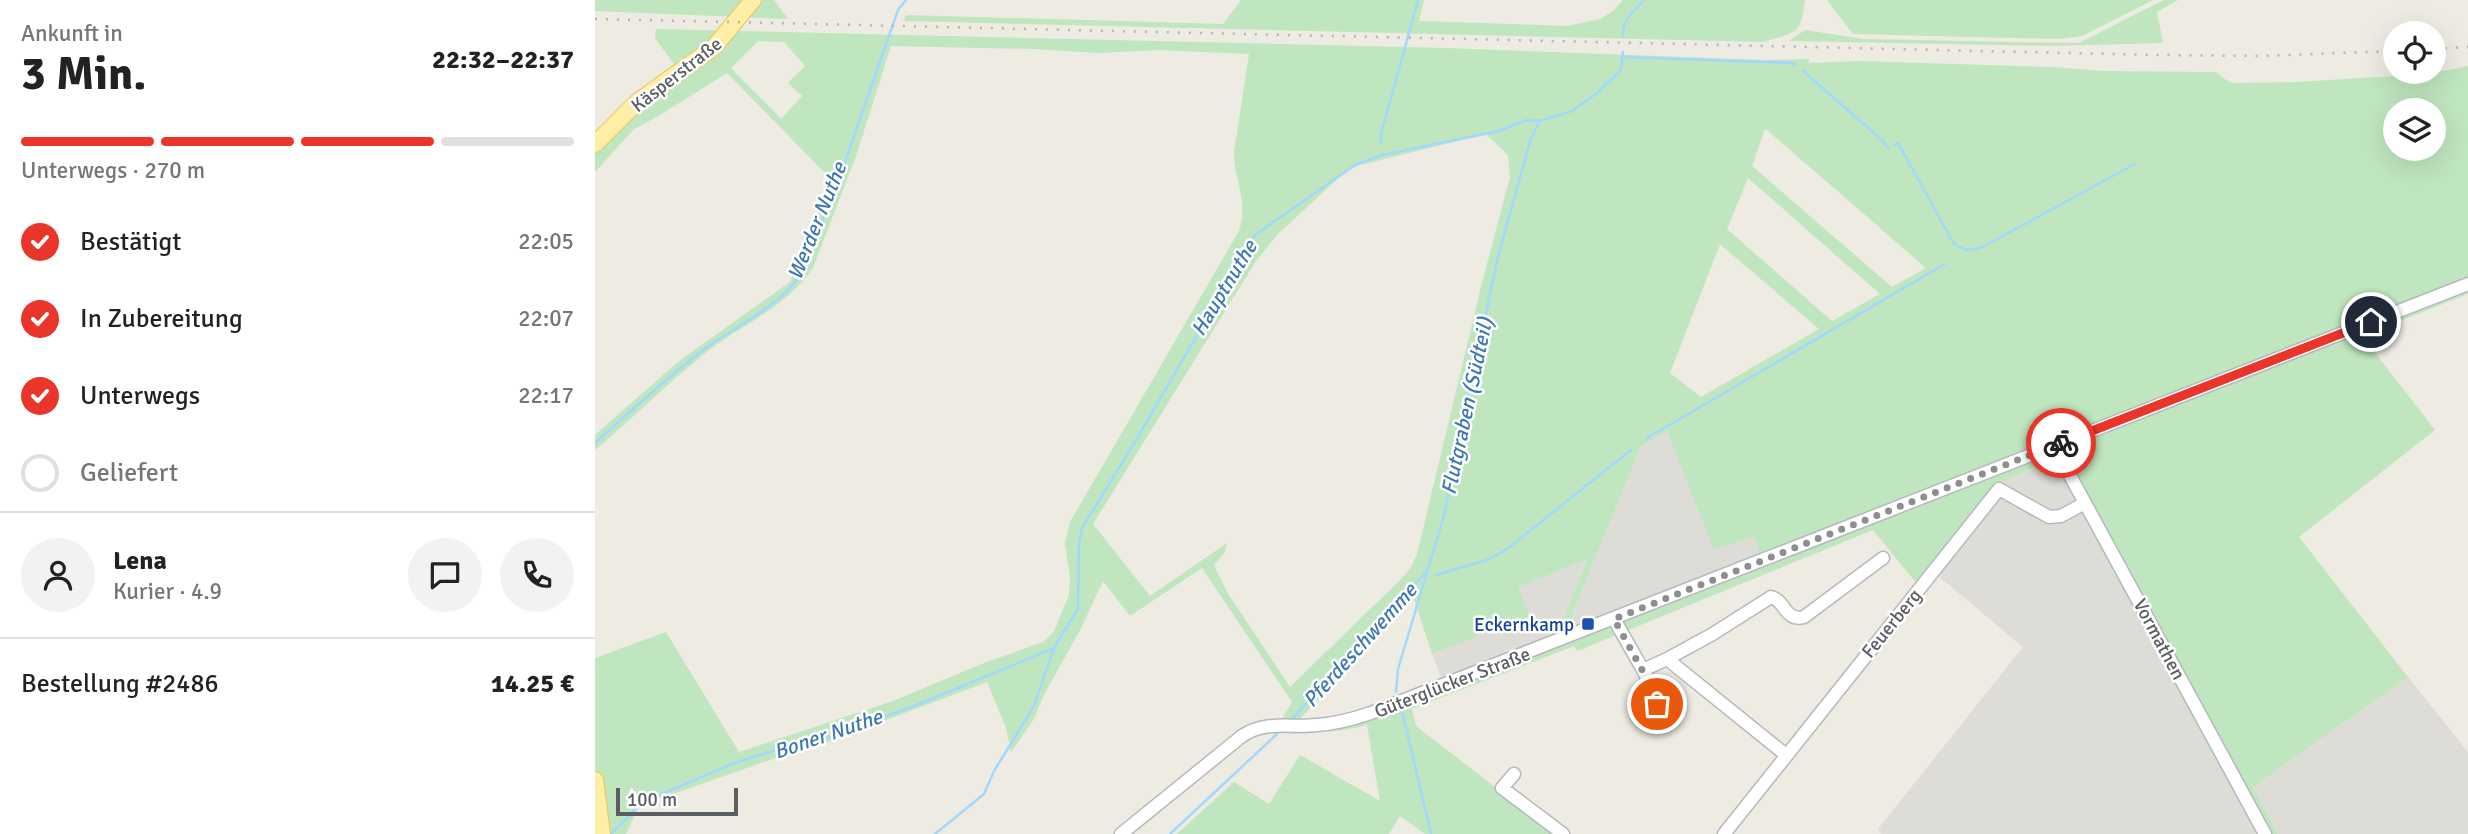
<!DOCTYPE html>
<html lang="de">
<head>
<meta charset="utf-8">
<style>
  body { margin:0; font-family:Signika,sans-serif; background:#f2f2f2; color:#222; height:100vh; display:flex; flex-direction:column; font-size:26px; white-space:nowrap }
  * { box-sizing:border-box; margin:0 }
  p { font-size:23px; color:#767676 }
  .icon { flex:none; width:38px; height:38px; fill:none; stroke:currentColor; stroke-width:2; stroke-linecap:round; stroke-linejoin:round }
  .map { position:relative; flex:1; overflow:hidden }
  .details { display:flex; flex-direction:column; background:#fff; width:595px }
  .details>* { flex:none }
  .tools { position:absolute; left:1788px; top:21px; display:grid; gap:14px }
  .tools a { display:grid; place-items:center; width:63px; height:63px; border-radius:50%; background:#fff; box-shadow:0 7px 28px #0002; font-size:35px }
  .scale { position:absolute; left:21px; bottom:18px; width:122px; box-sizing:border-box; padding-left:7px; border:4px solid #5a5e63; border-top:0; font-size:19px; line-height:24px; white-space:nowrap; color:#5a5e63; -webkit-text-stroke:5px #fff; paint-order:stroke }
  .pin { position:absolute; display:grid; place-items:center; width:60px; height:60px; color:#fff; margin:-30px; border:4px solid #fff; border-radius:50%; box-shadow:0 2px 7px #0007 }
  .courier { position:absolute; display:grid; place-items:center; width:70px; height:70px; margin:-35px; border:5px solid #ea352b; border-radius:50%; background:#fff; color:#222; box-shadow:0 2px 9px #0007 }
  .headline em { font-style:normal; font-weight:800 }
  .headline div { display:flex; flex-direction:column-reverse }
  .headline { display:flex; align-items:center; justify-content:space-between; height:119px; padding:0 21px }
  h1 { font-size:46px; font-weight:800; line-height:52px }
  .bar { display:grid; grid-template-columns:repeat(4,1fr); gap:10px 7px; align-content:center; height:84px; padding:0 21px }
  .bar i { height:9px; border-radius:5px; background:#e0e0e0 }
  .bar .selected { background:#ea352b }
  .bar p { grid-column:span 4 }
  .line { display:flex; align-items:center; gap:18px; padding:0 21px; border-top:2px solid #e0e0e0 }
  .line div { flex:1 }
  .round { display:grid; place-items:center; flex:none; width:74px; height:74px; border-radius:37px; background:#f2f2f2 }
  ol { padding:0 21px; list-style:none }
  li { display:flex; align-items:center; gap:21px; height:77px }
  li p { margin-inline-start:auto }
  li .icon { padding:7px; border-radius:50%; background:#ea352b; color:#fff; stroke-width:4 }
  li:last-child { color:#767676 }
  li i { width:38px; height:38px; border:4px solid #e0e0e0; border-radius:50% }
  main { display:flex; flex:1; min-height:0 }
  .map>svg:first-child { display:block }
</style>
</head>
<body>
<main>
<section class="details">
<div class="headline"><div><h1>3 Min.</h1><p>Ankunft in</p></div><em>22:32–22:37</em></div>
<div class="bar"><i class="selected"></i><i class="selected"></i><i class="selected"></i><i></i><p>Unterwegs · 270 m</p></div>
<ol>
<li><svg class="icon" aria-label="check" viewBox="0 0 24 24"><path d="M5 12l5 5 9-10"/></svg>Bestätigt<p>22:05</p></li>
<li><svg class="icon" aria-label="check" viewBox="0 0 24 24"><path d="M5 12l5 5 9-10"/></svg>In Zubereitung<p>22:07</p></li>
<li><svg class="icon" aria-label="check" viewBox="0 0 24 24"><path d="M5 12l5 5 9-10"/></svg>Unterwegs<p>22:17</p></li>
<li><i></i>Geliefert</li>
</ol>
<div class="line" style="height:126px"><a class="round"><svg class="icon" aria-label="person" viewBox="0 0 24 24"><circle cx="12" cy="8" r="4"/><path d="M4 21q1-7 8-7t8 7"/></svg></a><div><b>Lena</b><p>Kurier · 4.9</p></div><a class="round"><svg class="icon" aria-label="chat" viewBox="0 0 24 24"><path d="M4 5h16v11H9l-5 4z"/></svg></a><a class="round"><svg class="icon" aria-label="phone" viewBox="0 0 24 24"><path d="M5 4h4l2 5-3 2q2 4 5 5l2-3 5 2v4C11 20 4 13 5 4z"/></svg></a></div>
<div class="line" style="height:91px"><div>Bestellung #2486</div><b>14.25 €</b></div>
</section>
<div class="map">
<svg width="1873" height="834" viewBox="0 0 1873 834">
  <rect width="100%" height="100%" fill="#edebe2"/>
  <!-- industrial -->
  <path fill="#dedcd6" d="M1072,430L1120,550L1159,535L1166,553L976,627L981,605L1046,446Z
    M1453,462L1463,470L1661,834H1286L1283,829L1428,647L1335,569L1402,484Z
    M992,558L973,607L967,631L846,677L837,654L933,616L922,587Z
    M1813,677L1873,752V834H1683L1658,787Z"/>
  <!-- green -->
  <path fill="#bfe6be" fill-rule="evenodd" d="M0,0H179L193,19L0,11Z
    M646,0H829L824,21L972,26L1005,19L1018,11L1028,0H1210C1206,36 1201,31 1169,42L309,21L311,15L628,24Z
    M1232,0H1558L1487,36L1464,39L1258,34Z
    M1569,0H1583L1562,12L1568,43L1455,46L1194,41L1210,30L1268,39L1484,43Z
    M61,29L850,48L1168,60L1214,59V63L1264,61L1457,67L1507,71L1621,72L1631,80L1638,83L1701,82L1833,74L1873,66V294L1767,336L1840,430L1704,537L1813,677L1658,787L1683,834H1661L1463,470L1452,462L1402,484L1322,584L1278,530L982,651L979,646L817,709L821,726L961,834H830L805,816L794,834H582L639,782L674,804L705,755L785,801L772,725L751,730L695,734L702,722L687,719L697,702L607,568L535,616L508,581L486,628L449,695L439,719L416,752L411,728L392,682L222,746L186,756L47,805L42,810L31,834H0V658L71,632L144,752L298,701L389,663L448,642L458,633L474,595L475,579L470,543L475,522L644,231C654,202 639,181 639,152L654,54L564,50L501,53L440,49L296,46L261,156L218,268C191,307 150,323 113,351C74,382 38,418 0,450V435L84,361L195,282L237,180L132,73L65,115L39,129L0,172V133L41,92L79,64L60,38ZM163,41L189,42L210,66L193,83L207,96L186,119L136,68ZM1801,110H1839V149H1801ZM1170,129H1171L1331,268L1297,287L1157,166ZM891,134L913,155L915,177L886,287L822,554L815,569L805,580L695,687L632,592L619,565L630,552L632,543L555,596L498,524L661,261L683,234L751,171L761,166ZM1153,178L1285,294L1237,321L1132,229ZM1125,244L1224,329L1106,397L1075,373ZM1072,431L1119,550L1159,536L1165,552L976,627L979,610L1046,446ZM992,559L973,607L966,631L763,710L732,718L703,721L819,599L837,654L934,616L923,587Z"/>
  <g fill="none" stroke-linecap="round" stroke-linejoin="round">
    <!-- stream -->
    <path stroke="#a0d8ff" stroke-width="2.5" d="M1028,36C1027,20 1038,12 1049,0
      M1027,57L1197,63L1200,65
      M1208,71L1286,139L1293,148
      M786,143V134L823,0
      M1299,145L1303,143L1359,244L1371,250L1386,248L1540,164
      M1052,438L1350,264
      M0,443C35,412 70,379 107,351C140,325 186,308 208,271L246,173L303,10L311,0
      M841,575L892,560L911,550L1036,450
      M801,692L803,669L848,519L903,257L936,138L945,121
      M807,711L836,834
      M698,718L831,572
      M16,834L48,802L139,763L182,750L203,747L222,741L319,706L457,649
      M340,834L389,794L399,771L439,706L459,648L483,609L484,543L487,528L543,437L660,235L760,165L787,155L904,131L932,120L945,121L977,111L1002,93L1026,70L1028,52
      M575,834L682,734"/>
    <defs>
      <path id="minor" d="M1459,446L1670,834
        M1019,619L1048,670L1072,659L1191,755
        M1072,659L1116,635L1176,597C1190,600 1190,622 1209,617L1288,558
        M1048,670L1057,688L1064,725
        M919,774L907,788L968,834
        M526,834L647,736C670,720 696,728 722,725C740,724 758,719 776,713L1873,284
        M1129,834L1404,489L1454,517L1466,516L1490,503"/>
      <path id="major" d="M0,144L42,102L119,47L158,0
        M0,780L7,834"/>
    </defs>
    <!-- minor casing -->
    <use href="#minor" stroke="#b5b8bd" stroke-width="15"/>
    <!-- major casing -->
    <use href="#major" stroke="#f2c356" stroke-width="18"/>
    <!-- minor -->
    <use href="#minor" stroke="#fff" stroke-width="12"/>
    <!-- major -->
    <use href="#major" stroke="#ffeea5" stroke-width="16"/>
    <!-- rail -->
    <path stroke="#b3b4b4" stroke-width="2.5" stroke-dasharray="2 9" stroke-linecap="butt" d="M0,19L1563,55L1665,56L1801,51
      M1839,49L1873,47"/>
  </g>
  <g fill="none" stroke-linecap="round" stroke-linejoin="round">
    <!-- done -->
    <path stroke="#8d8f8f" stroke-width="7" stroke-dasharray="0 12.6" d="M1062,704L1057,688L1019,619L1466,443"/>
    <!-- route -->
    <path stroke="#ea352b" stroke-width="9" d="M1466,443L1776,322"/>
  </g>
  <!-- markers -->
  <rect fill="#1a4fb4" stroke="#fff" stroke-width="2.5" x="986" y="617" width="14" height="14" rx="3.5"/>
  <g text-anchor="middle" stroke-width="5" stroke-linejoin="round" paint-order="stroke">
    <!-- street labels -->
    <g font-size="19" fill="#5a5e63" stroke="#fff">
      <text transform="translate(81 74) rotate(-38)" y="7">Käsperstraße</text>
      <text transform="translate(1296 623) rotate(-51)" y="7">Feuerberg</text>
      <text transform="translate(1565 639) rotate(62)" y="7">Vormathen</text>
      <text transform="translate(857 682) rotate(-21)" y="7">Güterglücker Straße</text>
    </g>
    <!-- transit labels -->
    <g font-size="19" fill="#164399" stroke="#fff" text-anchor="end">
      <text x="979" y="631">Eckernkamp</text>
    </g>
    <!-- water labels -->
    <g font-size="21" font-style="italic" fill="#3d78b2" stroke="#fff">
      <text transform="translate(222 221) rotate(-68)" y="7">Werder Nuthe</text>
      <text transform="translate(629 288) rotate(-59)" y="7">Hauptnuthe</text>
      <text transform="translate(872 406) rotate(-78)" y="7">Flutgraben (Südteil)</text>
      <text transform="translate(765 645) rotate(-48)" y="7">Pferdeschwemme</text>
      <text transform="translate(233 734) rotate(-19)" y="7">Boner Nuthe</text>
    </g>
  </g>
</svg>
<div class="tools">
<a><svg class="icon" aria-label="locate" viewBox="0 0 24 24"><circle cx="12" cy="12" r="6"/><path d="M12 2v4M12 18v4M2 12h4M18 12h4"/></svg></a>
<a><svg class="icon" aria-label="layers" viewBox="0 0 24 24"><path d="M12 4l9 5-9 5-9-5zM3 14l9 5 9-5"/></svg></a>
</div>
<div class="scale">100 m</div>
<div class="pin" style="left:1062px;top:704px;background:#ea580c"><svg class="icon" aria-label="bag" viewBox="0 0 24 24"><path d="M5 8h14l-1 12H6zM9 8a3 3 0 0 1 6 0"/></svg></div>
<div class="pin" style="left:1776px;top:322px;background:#1f2937"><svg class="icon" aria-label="home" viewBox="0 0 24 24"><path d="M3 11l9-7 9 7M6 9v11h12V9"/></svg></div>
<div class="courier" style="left:1466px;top:443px"><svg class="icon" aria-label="bike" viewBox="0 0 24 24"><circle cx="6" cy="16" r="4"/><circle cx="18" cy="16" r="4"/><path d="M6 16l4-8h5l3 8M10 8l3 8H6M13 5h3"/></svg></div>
</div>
</main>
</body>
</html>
